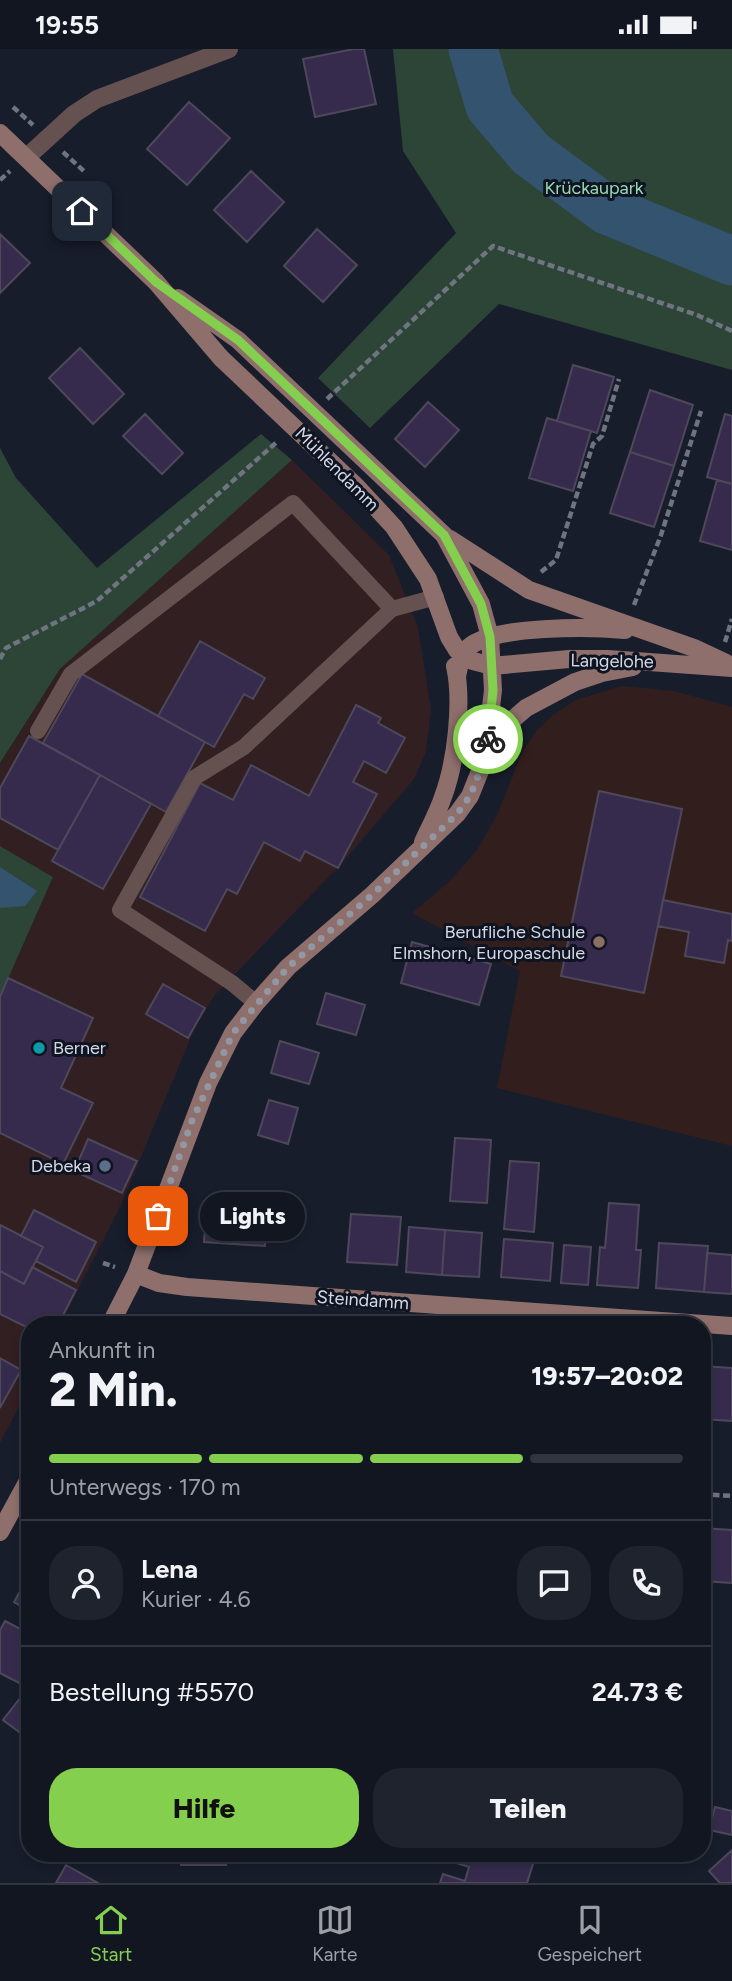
<!DOCTYPE html>
<html lang="de">
<head>
<meta charset="utf-8">
<style>
  body { margin:0; font-family:Figtree,sans-serif; background:#1f232e; color:#f1f3f6; height:100vh; display:flex; flex-direction:column; font-size:26px; white-space:nowrap }
  * { box-sizing:border-box; margin:0 }
  p { font-size:23px; color:#9c9fa5 }
  .icon { flex:none; width:38px; height:38px; fill:none; stroke:currentColor; stroke-width:2; stroke-linecap:round; stroke-linejoin:round }
  .map { position:relative; flex:1; overflow:hidden }
  .sheet { position:absolute; left:21px; top:1267px; width:690px; height:546px; display:flex; flex-direction:column; background:#121621; border-radius:28px; box-shadow:0 4px 10px #0003,0 0 0 2px #31353f }
  .sheet>* { flex:none }
  .pin { position:absolute; display:grid; place-items:center; width:60px; height:60px; color:#fff; margin:-30px; border-radius:14px; box-shadow:0 4px 10px #0006 }
  .courier { position:absolute; display:grid; place-items:center; width:70px; height:70px; margin:-35px; border:5px solid #84d04e; border-radius:50%; background:#fff; color:#222; box-shadow:0 2px 9px #0007 }
  .bubble { position:absolute; height:49px; border-radius:24px; background:#121621; box-shadow:0 4px 10px #0003,0 0 0 2px #31353f; font-size:23px; font-weight:800; line-height:49px; text-align:center }
  .headline em { font-style:normal; font-weight:800 }
  .headline div { display:flex; flex-direction:column-reverse }
  .headline { display:flex; align-items:center; justify-content:space-between; height:119px; padding:0 28px }
  h1 { font-size:46px; font-weight:800; line-height:52px }
  .bar { display:grid; grid-template-columns:repeat(4,1fr); gap:10px 7px; align-content:center; height:84px; padding:0 28px }
  .bar i { height:9px; border-radius:5px; background:#31353f }
  .bar .selected { background:#84d04e }
  .bar p { grid-column:span 4 }
  .line { display:flex; align-items:center; gap:18px; padding:0 28px; border-top:2px solid #31353f }
  .line div { flex:1 }
  .round { display:grid; place-items:center; flex:none; width:74px; height:74px; border-radius:28px; background:#1f232e }
  .button { display:flex; gap:14px; margin-top:auto; padding:14px 28px }
  .button a { flex:1; height:80px; border-radius:28px; background:#84d04e; color:#111; font-size:28px; font-weight:800; line-height:80px; text-align:center }
  .button a+a { background:#1f232e; color:#f1f3f6 }
  .status { display:flex; justify-content:space-between; align-items:center; height:49px; padding:0 35px; background:#121621; direction:ltr }
  .status svg { height:19px; fill:currentColor }
  .dock { display:flex; justify-content:space-around; align-items:center; height:98px; border-top:2px solid #31353f; background:#121621; font-size:19px; color:#9c9fa5 }
  .dock a { display:grid; justify-items:center; gap:4px }
  .dock .selected { color:#84d04e }
  .map>svg:first-child { display:block }
</style>
</head>
<body>
<div class="status"><b>19:55</b><svg viewBox="0 0 49 12"><path d="M0 12V9h3v3zM5 12V6h3v6zM10 12V3h3v9zM15 12V0h3v12zM26 1h20v11H26zM47 4h2v5h-2z"/></svg></div>
<div class="map">
<svg width="732" height="1834" viewBox="0 0 732 1834">
  <rect width="100%" height="100%" fill="#181d2c"/>
  <!-- industrial -->
  <path fill="#311f22" d="M292,411L389,506L418,579L431,660L426,703L414,730L344,812L215,946L196,976L121,1156L60,1276H30V1336L0,1394V948L53,828L0,797V714L60,620Z"/>
  <!-- education -->
  <path fill="#321f1d" d="M622,637L674,642L732,658V1097L497,1039L520,922L412,864L450,832L477,801L497,766L522,703L537,681L554,665L576,651Z"/>
  <!-- green -->
  <path fill="#2c4536" d="M393,0H732V321L499,255L370,379L318,329L456,184L403,102Z
    M261,385L292,411L60,620L0,714V399L16,429L97,519Z
    M0,797L53,828L0,948Z"/>
  <!-- water -->
  <path fill="#33536f" d="M0,818L37,842L25,857L0,859Z"/>
  <g fill="none" stroke-linecap="round" stroke-linejoin="round">
    <!-- river -->
    <path stroke="#33536f" stroke-width="49" d="M473,0L490,57L531,105L607,161L732,212"/>
  </g>
  <!-- building -->
  <path fill="#362b4c" stroke="#4d485a" stroke-width="2" d="M354,0H364L376,55L315,68L303,10Z
    M189,53L230,89L187,136L147,100Z
    M251,122L284,153L247,193L214,161Z
    M317,180L357,216L323,253L284,217Z
    M0,185L30,214L0,244Z
    M80,299L124,345L93,375L49,329Z
    M573,316L614,328L597,384L557,372Z
    M650,341L693,356L674,417L630,403Z
    M428,353L459,381L425,418L395,390Z
    M145,365L183,404L162,425L123,387Z
    M725,365L732,367V435L707,428Z
    M547,369L591,382L573,442L529,429Z
    M630,403L674,417L654,478L610,464Z
    M717,431L732,435V501L700,492Z
    M200,592L265,629L253,650L244,645L214,698L158,667Z
    M82,625L205,693L166,763L43,694Z
    M356,656L381,669L378,674L405,689L386,724L364,712L353,733L377,745L338,819L305,802L300,812L264,793L237,845L227,840L205,882L140,848L200,734L233,751L251,716L309,747Z
    M29,687L100,726L58,801L0,769V739Z
    M100,726L151,755L103,840L52,812Z
    M599,742L682,760L644,944L561,927Z
    M663,851L732,865V892L728,891L724,914L685,907L689,883L658,877Z
    M412,893L491,915L479,956L401,934Z
    M8,929L93,969L61,1039L93,1054L63,1115L0,1084V948Z
    M163,935L205,959L188,989L146,965Z
    M326,944L365,956L356,986L317,975Z
    M280,992L319,1004L309,1035L271,1024Z
    M269,1051L298,1059L288,1095L258,1086Z
    M455,1089L491,1091L487,1154L450,1152Z
    M88,1090L137,1112L122,1144L74,1122Z
    M510,1112L539,1114L534,1183L504,1180Z
    M207,1149L269,1153L265,1197L204,1193Z
    M609,1154L639,1156L636,1201H641L638,1239L597,1236L600,1198L605,1199Z
    M34,1161L96,1193L76,1233L36,1212L43,1198L21,1187Z
    M351,1165L401,1168L397,1216L347,1213Z
    M0,1176L43,1198L24,1235L0,1222Z
    M409,1178L445,1181L442,1226L406,1223Z
    M445,1181L482,1184L479,1228L442,1226Z
    M504,1190L553,1194L550,1232L501,1228Z
    M659,1194L708,1197L704,1243L656,1239Z
    M564,1196L591,1198L588,1236L561,1234Z
    M707,1204L732,1206V1245L704,1243Z
    M32,1218L76,1241L58,1276H30V1280L0,1265V1222L24,1235Z
    M0,1309L21,1321L0,1359Z
    M702,1317L732,1319V1372L702,1370Z
    M702,1479L732,1481V1534L702,1532Z
    M28,1528L30,1529V1562L14,1553Z
    M5,1572L30,1585V1614L19,1634L0,1624V1581Z
    M24,1644L30,1648V1691L3,1671Z
    M715,1758L732,1762V1786L709,1781Z
    M732,1801V1834H720L709,1822Z
    M181,1804H226V1816H181Z
    M432,1804H534L536,1805L527,1834H440L443,1825L465,1832L469,1818L431,1806Z
    M66,1816L98,1834H56Z"/>
  <g fill="none" stroke-linecap="round" stroke-linejoin="round">
    <!-- path -->
    <path stroke="#6f7481" stroke-width="4.5" stroke-dasharray="7 3.5" stroke-linecap="butt" d="M13,58L33,76
      M63,103L86,124
      M0,131L10,122
      M327,350L493,197L697,266L732,282
      M541,523L556,511L593,395L602,387L619,330
      M634,556L661,486L701,362
      M725,593L732,570
      M0,610L6,599L97,552L278,392
      M103,1214L115,1218
      M702,1445L732,1447"/>
    <!-- lane -->
    <path stroke="#655150" stroke-width="16" d="M38,682L71,625L293,454L392,560L436,548
      M256,954L232,934L120,861L194,729L244,698L392,560"/>
    <!-- street -->
    <path stroke="#655150" stroke-width="18" d="M27,108L74,65L97,50L229,0"/>
    <!-- secondary -->
    <path stroke="#8e6f6c" stroke-width="18" d="M0,84L156,233L221,309L357,438L394,478L428,530L449,588L457,601L473,612L492,617L569,610H608L732,619
      M178,249L238,291L444,486L481,555L490,588L493,641L486,702
      M450,490L529,541L694,599L726,614
      M457,628C459,617 461,606 469,598C494,576 592,578 625,581
      M423,793C430,778 438,763 443,748C456,713 463,653 455,617
      M136,1225L159,1234L187,1238L732,1277
      M110,1276L136,1225L208,1034L233,984L256,954L288,918L372,846L457,765L470,747L484,712L496,691L510,673L526,659L575,633L602,624L633,618
      M0,1483L30,1428"/>
  </g>
  <g fill="none" stroke-linecap="round" stroke-linejoin="round">
    <!-- done -->
    <path stroke="#9397a3" stroke-width="7" stroke-dasharray="0 12.6" d="M158,1167L192,1072L233,984L288,918L372,846L457,765L470,747L484,712L488,690"/>
    <!-- route -->
    <path stroke="#84d04e" stroke-width="9" d="M82,162L156,233L238,291L444,486L481,555L490,588L493,641L488,690"/>
  </g>
  <!-- markers -->
  <circle fill="#8d6e63" stroke="#0f1422" stroke-width="2.5" cx="599" cy="893" r="7"/>
  <circle fill="#0f9aa8" stroke="#0f1422" stroke-width="2.5" cx="39" cy="999" r="7"/>
  <circle fill="#5c6f8a" stroke="#0f1422" stroke-width="2.5" cx="105" cy="1117" r="7"/>
  <g text-anchor="middle" stroke-width="6" stroke-linejoin="round" paint-order="stroke">
    <!-- park labels -->
    <g font-size="18" fill="#97dbb1" stroke="#0f1422">
      <text x="594" y="145">Krückaupark</text>
    </g>
    <!-- street labels -->
    <g font-size="18" fill="#d5d9e3" stroke="#0f1422">
      <text transform="translate(337 420) rotate(45)" y="6">Mühlendamm</text>
      <text transform="translate(612 612) rotate(1)" y="6">Langelohe</text>
      <text transform="translate(363 1251) rotate(4)" y="6">Steindamm</text>
    </g>
    <!-- poi labels -->
    <g font-size="18" fill="#d5d9e3" stroke="#0f1422" text-anchor="end">
      <text x="585" y="889">Berufliche Schule<tspan x="585" dy="21">Elmshorn, Europaschule</tspan></text>
      <text x="53" y="1005" text-anchor="start">Berner</text>
      <text x="91" y="1123">Debeka</text>
    </g>
  </g>
</svg>
<div class="pin" style="left:158px;top:1167px;background:#ea580c"><svg class="icon" aria-label="bag" viewBox="0 0 24 24"><path d="M5 8h14l-1 12H6zM9 8a3 3 0 0 1 6 0"/></svg></div>
<div class="pin" style="left:82px;top:162px;background:#1f2937"><svg class="icon" aria-label="home" viewBox="0 0 24 24"><path d="M3 11l9-7 9 7M6 9v11h12V9"/></svg></div>
<div class="courier" style="left:488px;top:690px"><svg class="icon" aria-label="bike" viewBox="0 0 24 24"><circle cx="6" cy="16" r="4"/><circle cx="18" cy="16" r="4"/><path d="M6 16l4-8h5l3 8M10 8l3 8H6M13 5h3"/></svg></div>
<div class="bubble" style="left:200px;top:1143px;width:105px">Lights</div>
<section class="sheet">
<div class="headline"><div><h1>2 Min.</h1><p>Ankunft in</p></div><em>19:57–20:02</em></div>
<div class="bar"><i class="selected"></i><i class="selected"></i><i class="selected"></i><i></i><p>Unterwegs · 170 m</p></div>
<div class="line" style="height:126px"><a class="round"><svg class="icon" aria-label="person" viewBox="0 0 24 24"><circle cx="12" cy="8" r="4"/><path d="M4 21q1-7 8-7t8 7"/></svg></a><div><b>Lena</b><p>Kurier · 4.6</p></div><a class="round"><svg class="icon" aria-label="chat" viewBox="0 0 24 24"><path d="M4 5h16v11H9l-5 4z"/></svg></a><a class="round"><svg class="icon" aria-label="phone" viewBox="0 0 24 24"><path d="M5 4h4l2 5-3 2q2 4 5 5l2-3 5 2v4C11 20 4 13 5 4z"/></svg></a></div>
<div class="line" style="height:91px"><div>Bestellung #5570</div><b>24.73 €</b></div>
<div class="button"><a>Hilfe</a><a>Teilen</a></div>
</section>
</div>
<nav class="dock">
<a class="selected"><svg class="icon" aria-label="home" viewBox="0 0 24 24"><path d="M3 11l9-7 9 7M6 9v11h12V9"/></svg>Start</a>
<a><svg class="icon" aria-label="map" viewBox="0 0 24 24"><path d="M3 6l6-2 6 2 6-2v14l-6 2-6-2-6 2zM9 4v14M15 6v14"/></svg>Karte</a>
<a><svg class="icon" aria-label="saved" viewBox="0 0 24 24"><path d="M7 4h10v16l-5-4-5 4z"/></svg>Gespeichert</a>
</nav>
</body>
</html>
